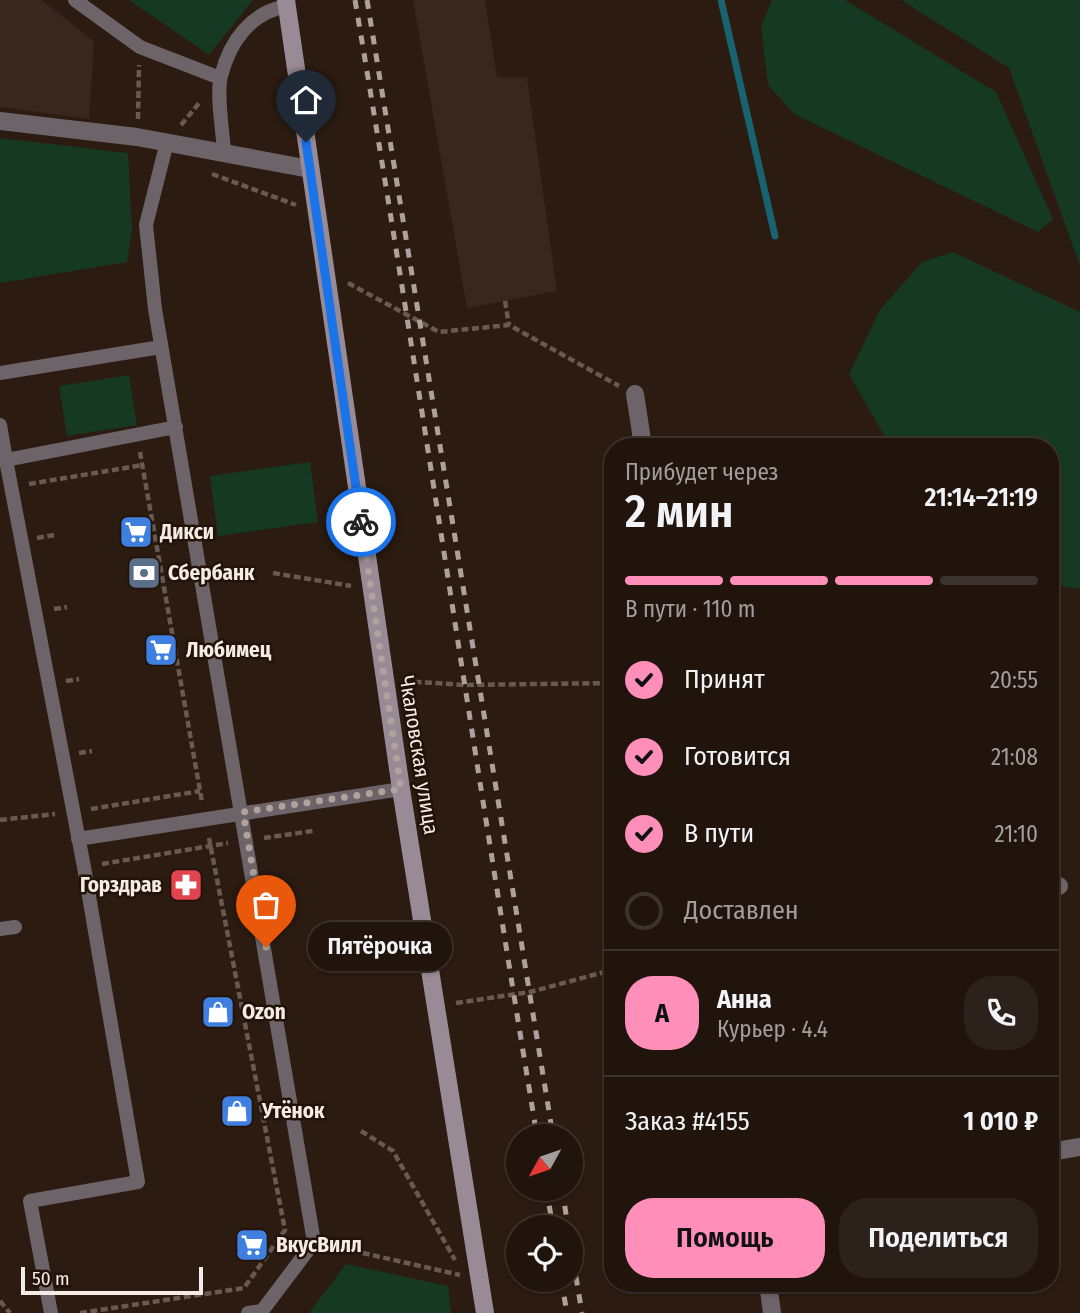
<!DOCTYPE html>
<html lang="ru">
<head>
<meta charset="utf-8">
<style>
  body { margin:0; font-family:"Fira Sans Condensed",sans-serif; background:#2d211b; color:#f1f3f6; height:100vh; display:flex; flex-direction:column; font-size:26px; white-space:nowrap }
  * { box-sizing:border-box; margin:0 }
  p { font-size:23px; color:#a29e9d }
  .icon { flex:none; width:38px; height:38px; fill:none; stroke:currentColor; stroke-width:2; stroke-linecap:round; stroke-linejoin:round }
  .map { position:relative; flex:1; overflow:hidden }
  .drawer { position:absolute; left:604px; top:438px; width:455px; height:854px; display:flex; flex-direction:column; background:#20140d; border-radius:28px; box-shadow:0 2px 5px #0004,0 0 0 2px #3d332e }
  .drawer>* { flex:none }
  .needle { width:46px; rotate:230deg }
  .tools { position:absolute; left:506px; top:1124px; display:grid; gap:14px }
  .tools a { display:grid; place-items:center; width:77px; height:77px; border-radius:50%; background:#20140d; box-shadow:0 2px 5px #0004,0 0 0 2px #3d332e; font-size:35px }
  .scale { position:absolute; left:21px; bottom:18px; width:182px; box-sizing:border-box; padding-left:7px; border:4px solid #f7ece5; border-top:0; font-size:19px; line-height:24px; white-space:nowrap; color:#f7ece5; -webkit-text-stroke:5px #221208; paint-order:stroke }
  .pin { position:absolute; display:grid; place-items:center; width:60px; height:60px; color:#fff; margin:-72px -30px; border-radius:50% 50% 50% 0; rotate:-45deg; box-shadow:0 0 7px #0007 }
  .pin .icon { rotate:45deg }
  .courier { position:absolute; display:grid; place-items:center; width:70px; height:70px; margin:-35px; border:5px solid #1a73e8; border-radius:50%; background:#fff; color:#222; box-shadow:0 2px 9px #0007 }
  .bubble { position:absolute; height:49px; border-radius:24px; background:#20140d; box-shadow:0 2px 5px #0004,0 0 0 2px #3d332e; font-size:23px; font-weight:600; line-height:49px; text-align:center }
  .headline em { font-style:normal; font-weight:600 }
  .headline div { display:flex; flex-direction:column-reverse }
  .headline { display:flex; align-items:center; justify-content:space-between; height:119px; padding:0 21px }
  h1 { font-size:46px; font-weight:600; line-height:52px }
  .bar { display:grid; grid-template-columns:repeat(4,1fr); gap:10px 7px; align-content:center; height:84px; padding:0 21px }
  .bar i { height:9px; border-radius:5px; background:#3d332e }
  .bar .selected { background:#ff8eb9 }
  .bar p { grid-column:span 4 }
  .line { display:flex; align-items:center; gap:18px; padding:0 21px; border-top:2px solid #3d332e }
  .line div { flex:1 }
  .round { display:grid; place-items:center; flex:none; width:74px; height:74px; border-radius:28px; background:#2d211b }
  ol { padding:0 21px; list-style:none }
  li { display:flex; align-items:center; gap:21px; height:77px }
  li p { margin-inline-start:auto }
  li .icon { padding:7px; border-radius:50%; background:#ff8eb9; color:#111; stroke-width:4 }
  li:last-child { color:#a29e9d }
  li i { width:38px; height:38px; border:4px solid #3d332e; border-radius:50% }
  .action { display:flex; gap:14px; margin-top:auto; padding:14px 21px }
  .action a { flex:1; height:80px; border-radius:28px; background:#ff8eb9; color:#111; font-size:28px; font-weight:600; line-height:80px; text-align:center }
  .action a+a { background:#2d211b; color:#f1f3f6 }
  .map>svg:first-child { display:block }
</style>
</head>
<body>
<div class="map">
<svg width="1080" height="1313" viewBox="0 0 1080 1313">
  <rect width="100%" height="100%" fill="#2b1b11"/>
  <!-- industrial -->
  <path fill="#38261f" d="M0,0H41L94,41L89,119L0,107Z
    M413,0H485L497,77L527,78L557,291L467,308Z"/>
  <!-- green -->
  <path fill="#163923" d="M129,0H253L209,55Z
    M772,0H845L996,92L1053,219L1038,232L794,114L768,85L761,27Z
    M901,0H1080V266L1009,68Z
    M0,138L128,153L132,231L127,262L0,283Z
    M953,252L1080,312V589L1060,586L1050,588V446H890L849,374L880,310L922,262Z
    M129,375L137,425L67,436L59,386Z
    M310,462L318,522L218,536L210,476Z
    M346,1264L448,1286L451,1313H309Z"/>
  <g fill="none" stroke-linecap="round" stroke-linejoin="round">
    <!-- stream -->
    <path stroke="#18636f" stroke-width="7" d="M721,0L775,236"/>
    <!-- path -->
    <path stroke="#695a51" stroke-width="4.5" stroke-dasharray="7 3.5" stroke-linecap="butt" d="M138,119L139,65
      M181,125L200,102
      M212,174L296,205
      M348,283L439,332L509,325L619,386
      M505,301L509,325
      M140,452L202,802
      M29,484L143,465
      M37,538L54,535
      M273,573L351,586
      M54,609L67,607
      M66,681L79,679
      M404,681L464,685L612,683
      M79,753L92,751
      M91,809L200,791
      M0,820L55,814
      M264,838L313,831
      M102,864L228,843
      M456,1003L530,992L612,970
      M361,1131L393,1151L455,1260
      M332,1246L460,1275
      M0,1301L10,1313
      M80,1313L244,1288L285,1230L209,838"/>
    <!-- lane -->
    <path stroke="#6d646a" stroke-width="14" d="M75,0L140,47L220,78
      M167,142L146,225L155,309L314,1242L262,1311L248,1313
      M224,152C223,132 216,95 221,76C230,41 251,12 287,6
      M0,373L161,347
      M0,425L6,460
      M78,839L401,789
      M0,929L15,927
      M51,1313L30,1201L138,1182L84,867L6,460L176,427"/>
    <!-- street -->
    <path stroke="#6d646a" stroke-width="18" d="M0,121L137,137L310,169
      M635,394L643,446
      M1050,887L1059,886
      M1050,1152L1080,1147
      M768,1283L772,1313"/>
    <!-- secondary -->
    <path stroke="#998b95" stroke-width="18" d="M286,0L401,789L485,1313"/>
    <!-- rail -->
    <path stroke="#aea199" stroke-width="5" stroke-dasharray="9 9" stroke-linecap="butt" d="M355,0C419,378 474,757 537,1136
      M367,0L553,1136
      M546,1188L553,1227
      M562,1188L568,1227
      M570,1241L582,1313
      M561,1279L567,1313"/>
  </g>
  <g fill="none" stroke-linecap="round" stroke-linejoin="round">
    <!-- done -->
    <path stroke="#b0a39b" stroke-width="7" stroke-dasharray="0 12.6" d="M266,947L243,812L401,789L361,522"/>
    <!-- route -->
    <path stroke="#1a73e8" stroke-width="9" d="M306,142L361,522"/>
  </g>
  <!-- icons -->
  <defs>
    <symbol id="supermarket-square" viewBox="-11 -11 22 22"><rect x="-9" y="-9" width="18" height="18" rx="4" fill="#3f7fe0" stroke="#221208"/><path d="M-6-5.5h2.5l.6 2H6L4.5 2H-2.5L-4.4-4H-6ZM-1.5 3.2a1.3 1.3 0 1 0 .1 0ZM3 3.2a1.3 1.3 0 1 0 .1 0Z" fill="#fff"/></symbol>
    <symbol id="bank-square" viewBox="-11 -11 22 22"><rect x="-9" y="-9" width="18" height="18" rx="4" fill="#5c6f8a" stroke="#221208"/><path d="M-6-4H6V4H-6ZM0-2.3a2.3 2.3 0 1 0 0 4.6a2.3 2.3 0 1 0 0-4.6Z" fill="#fff"/></symbol>
    <symbol id="pharmacy-square" viewBox="-11 -11 22 22"><rect x="-9" y="-9" width="18" height="18" rx="4" fill="#e0444e" stroke="#221208"/><path d="M-2-6h4v4h4v4h-4v4h-4v-4h-4v-4h4Z" fill="#fff"/></symbol>
    <symbol id="shop-square" viewBox="-11 -11 22 22"><rect x="-9" y="-9" width="18" height="18" rx="4" fill="#3f7fe0" stroke="#221208"/><path d="M-5-2.5h2.3a2.7 3.5 0 0 1 5.4 0H5L5.5 6h-11ZM-1.5-2.5h3a1.5 2.3 0 0 0-3 0Z" fill="#fff"/></symbol>
  </defs>
  <g fill-rule="evenodd">
    <use href="#supermarket-square" x="117" y="513" width="38" height="38"/>
    <use href="#bank-square" x="125" y="554" width="38" height="38"/>
    <use href="#supermarket-square" x="142" y="631" width="38" height="38"/>
    <use href="#pharmacy-square" x="167" y="866" width="38" height="38"/>
    <use href="#shop-square" x="199" y="993" width="38" height="38"/>
    <use href="#shop-square" x="218" y="1092" width="38" height="38"/>
    <use href="#supermarket-square" x="233" y="1226" width="38" height="38"/>
  </g>
  <g text-anchor="middle" stroke-width="5" stroke-linejoin="round" paint-order="stroke">
    <!-- poi labels -->
    <g font-size="21" font-weight="bold" fill="#f7ece5" stroke="#221208" text-anchor="start">
      <text x="160" y="539">Дикси</text>
      <text x="168" y="580">Сбербанк</text>
      <text x="186" y="657">Любимец</text>
      <text x="162" y="892" text-anchor="end">Горздрав</text>
      <text x="242" y="1019">Ozon</text>
      <text x="262" y="1118">Утёнок</text>
      <text x="276" y="1252">ВкусВилл</text>
    </g>
    <!-- street labels -->
    <g font-size="21" fill="#f7ece5" stroke="#221208">
      <text transform="translate(419 755) rotate(81)" y="7">Чкаловская улица</text>
    </g>
  </g>
</svg>
<div class="tools">
<a><svg class="needle" viewBox="-14 -14 28 28"><path d="M0-13l5 13h-10z" fill="#e53935"/><path d="M0 13l5-13h-10z" fill="#a29e9d"/></svg></a>
<a><svg class="icon" aria-label="locate" viewBox="0 0 24 24"><circle cx="12" cy="12" r="6"/><path d="M12 2v4M12 18v4M2 12h4M18 12h4"/></svg></a>
</div>
<div class="scale">50 m</div>
<div class="pin" style="left:266px;top:947px;background:#ea580c"><svg class="icon" aria-label="bag" viewBox="0 0 24 24"><path d="M5 8h14l-1 12H6zM9 8a3 3 0 0 1 6 0"/></svg></div>
<div class="pin" style="left:306px;top:142px;background:#1f2937"><svg class="icon" aria-label="home" viewBox="0 0 24 24"><path d="M3 11l9-7 9 7M6 9v11h12V9"/></svg></div>
<div class="courier" style="left:361px;top:522px"><svg class="icon" aria-label="bike" viewBox="0 0 24 24"><circle cx="6" cy="16" r="4"/><circle cx="18" cy="16" r="4"/><path d="M6 16l4-8h5l3 8M10 8l3 8H6M13 5h3"/></svg></div>
<div class="bubble" style="left:308px;top:922px;width:144px">Пятёрочка</div>
<section class="drawer">
<div class="headline"><div><h1>2 мин</h1><p>Прибудет через</p></div><em>21:14–21:19</em></div>
<div class="bar"><i class="selected"></i><i class="selected"></i><i class="selected"></i><i></i><p>В пути · 110 m</p></div>
<ol>
<li><svg class="icon" aria-label="check" viewBox="0 0 24 24"><path d="M5 12l5 5 9-10"/></svg>Принят<p>20:55</p></li>
<li><svg class="icon" aria-label="check" viewBox="0 0 24 24"><path d="M5 12l5 5 9-10"/></svg>Готовится<p>21:08</p></li>
<li><svg class="icon" aria-label="check" viewBox="0 0 24 24"><path d="M5 12l5 5 9-10"/></svg>В пути<p>21:10</p></li>
<li><i></i>Доставлен</li>
</ol>
<div class="line" style="height:126px"><b class="round" style="background:#ff8eb9;color:#111">А</b><div><b>Анна</b><p>Курьер · 4.4</p></div><a class="round"><svg class="icon" aria-label="phone" viewBox="0 0 24 24"><path d="M5 4h4l2 5-3 2q2 4 5 5l2-3 5 2v4C11 20 4 13 5 4z"/></svg></a></div>
<div class="line" style="height:91px"><div>Заказ #4155</div><b>1 010 ₽</b></div>
<div class="action"><a>Помощь</a><a>Поделиться</a></div>
</section>
</div>
</body>
</html>
